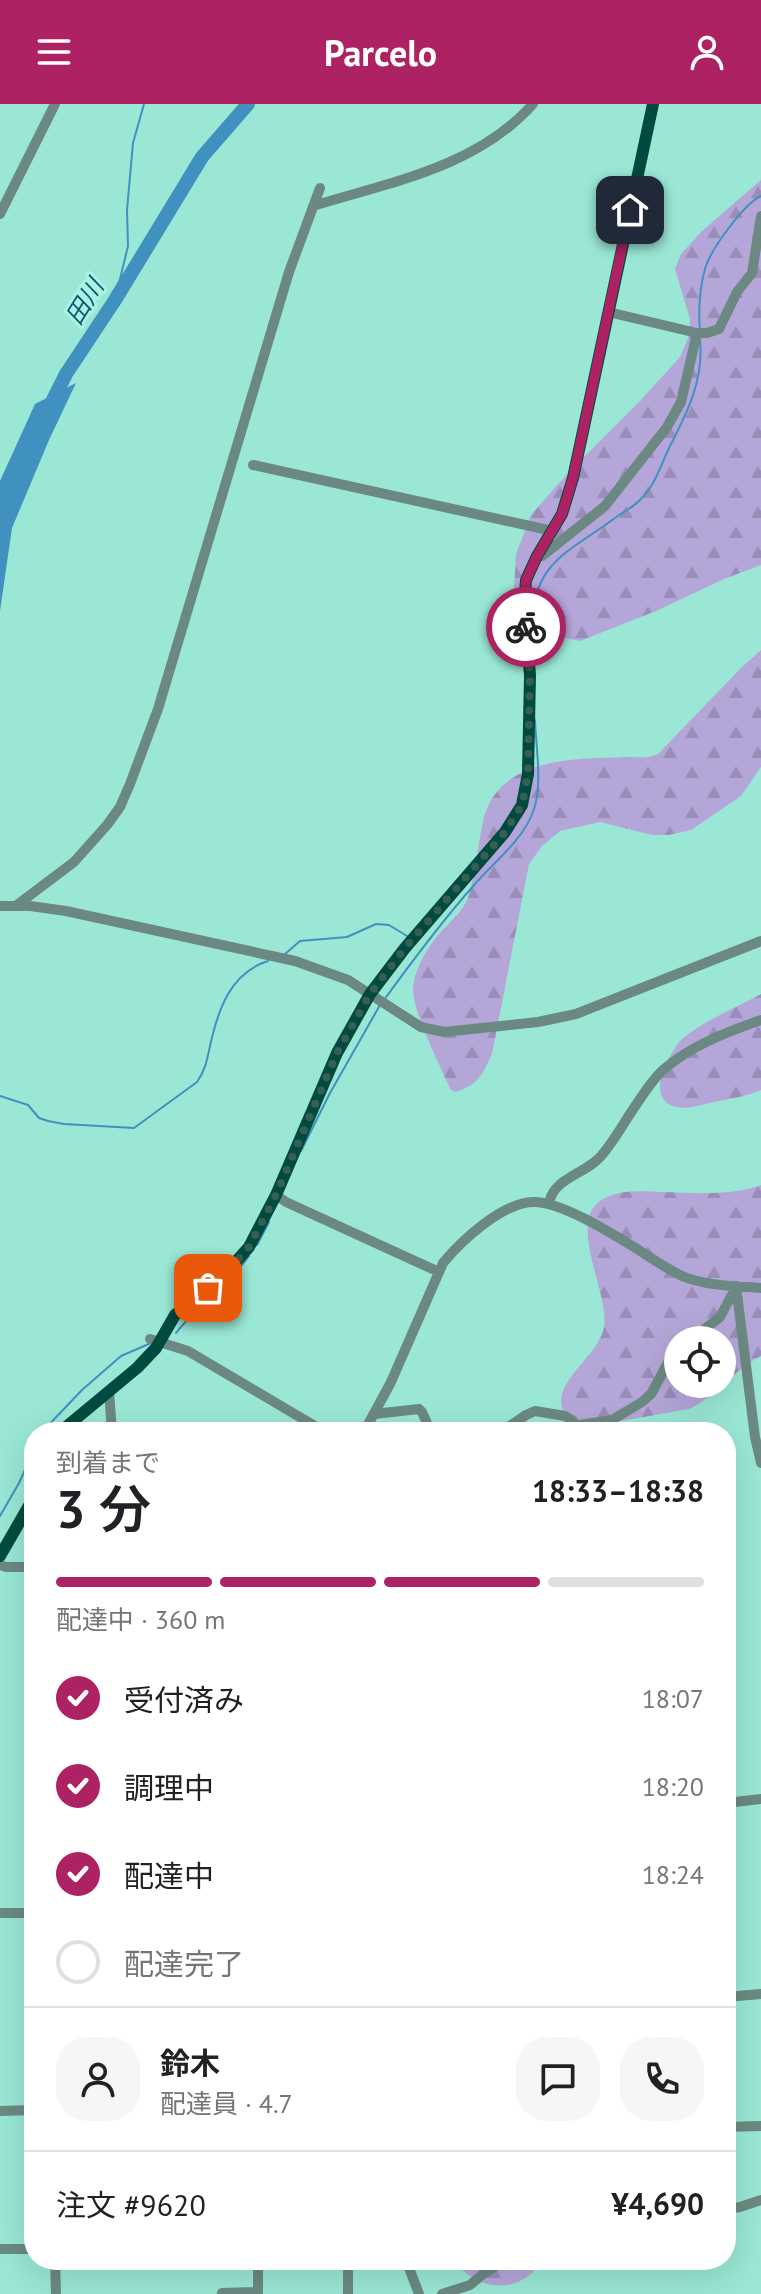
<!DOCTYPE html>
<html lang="ja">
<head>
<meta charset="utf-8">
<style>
  body { margin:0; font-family:"PT Sans","Noto Sans JP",sans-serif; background:#f6f6f6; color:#202124; height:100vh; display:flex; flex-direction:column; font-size:30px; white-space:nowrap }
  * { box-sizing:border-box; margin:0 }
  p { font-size:26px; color:#757577 }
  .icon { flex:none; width:44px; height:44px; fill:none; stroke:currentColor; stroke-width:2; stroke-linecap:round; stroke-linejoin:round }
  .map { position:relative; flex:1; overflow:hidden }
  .sheet { position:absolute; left:24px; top:1318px; width:712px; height:848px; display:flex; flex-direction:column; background:#fff; border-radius:32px; box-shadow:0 8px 32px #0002 }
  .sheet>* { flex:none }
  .buttons { position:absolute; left:664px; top:1222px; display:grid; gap:16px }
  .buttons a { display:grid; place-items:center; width:72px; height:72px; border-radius:50%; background:#fff; box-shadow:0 8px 32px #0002; font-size:40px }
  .pin { position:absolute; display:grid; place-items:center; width:68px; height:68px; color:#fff; margin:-34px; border-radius:16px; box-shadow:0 4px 12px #0006 }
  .courier { position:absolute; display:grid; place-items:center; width:80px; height:80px; margin:-40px; border:6px solid #ac2263; border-radius:50%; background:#fff; color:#222; box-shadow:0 2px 10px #0007 }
  .headline em { font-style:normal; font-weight:600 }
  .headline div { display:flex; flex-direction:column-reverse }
  .headline { display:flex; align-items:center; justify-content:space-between; height:136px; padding:0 32px }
  h1 { font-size:52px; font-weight:600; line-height:60px }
  .bar { display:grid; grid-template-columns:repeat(4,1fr); gap:12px 8px; align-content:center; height:96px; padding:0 32px }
  .bar i { height:10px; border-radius:6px; background:#e0e0e0 }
  .bar .selected { background:#ac2263 }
  .bar p { grid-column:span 4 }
  .line { display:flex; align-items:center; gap:20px; padding:0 32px; border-top:2px solid #e0e0e0 }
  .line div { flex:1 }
  .round { display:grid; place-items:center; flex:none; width:84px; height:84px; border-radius:32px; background:#f6f6f6 }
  ol { padding:0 32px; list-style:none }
  li { display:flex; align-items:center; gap:24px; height:88px }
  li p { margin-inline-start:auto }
  li .icon { padding:8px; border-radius:50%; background:#ac2263; color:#fff; stroke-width:4 }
  li:last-child { color:#757577 }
  li i { width:44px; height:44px; border:4px solid #e0e0e0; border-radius:50% }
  header { display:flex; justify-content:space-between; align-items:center; height:104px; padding:0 32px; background:#ac2263; color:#fff; font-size:36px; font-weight:600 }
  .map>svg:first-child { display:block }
</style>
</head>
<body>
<header><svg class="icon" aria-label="menu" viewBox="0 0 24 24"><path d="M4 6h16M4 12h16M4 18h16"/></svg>Parcelo<svg class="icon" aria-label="person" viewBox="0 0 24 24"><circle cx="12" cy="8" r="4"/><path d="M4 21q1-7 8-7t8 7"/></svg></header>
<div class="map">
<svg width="761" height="2190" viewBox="0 0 761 2190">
  <defs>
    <pattern id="forest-firs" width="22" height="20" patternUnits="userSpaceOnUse" patternTransform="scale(2)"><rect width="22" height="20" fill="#b5a6d9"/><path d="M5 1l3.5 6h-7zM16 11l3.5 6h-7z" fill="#9a8eb9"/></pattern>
  </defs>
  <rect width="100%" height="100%" fill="#9ae7d5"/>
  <!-- forest -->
  <path fill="url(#forest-firs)" fill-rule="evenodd" d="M761,76V461L724,475L656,507L580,537L538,529L521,511L514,484L516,450L531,411L568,369L639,298L680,253L689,232L690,215L675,165L681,150L702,127Z
    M761,546V663L741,692L691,726L669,731H652L600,718L560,727L542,742L529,760L492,950C482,971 479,980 456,988L451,986C441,964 412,907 413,884C414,869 423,851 432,839C443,822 462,812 469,791C476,766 478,739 484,713C503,646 594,655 649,653L658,650L742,563Z
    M761,890V986C748,992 733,994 719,997C707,999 689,1006 676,1003C646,995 665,958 677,941C689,923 740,902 761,890Z
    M761,1081V1252C733,1266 716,1293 689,1305L581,1324C577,1320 570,1317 567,1312C543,1283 599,1254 604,1223C610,1190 565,1116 603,1095C620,1085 644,1087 663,1088C695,1089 731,1092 761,1081ZM678,1236H722V1280H678Z
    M453,2156H543C521,2190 480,2190 453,2156Z"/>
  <!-- water -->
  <path fill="#4090c0" d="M76,279L49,336L12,424L0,507V377L35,300Z"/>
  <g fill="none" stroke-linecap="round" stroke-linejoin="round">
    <!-- stream -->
    <path stroke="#4090c0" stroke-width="2" d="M115,196L128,142L127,106L133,39L144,0
      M700,226C698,206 700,180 706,162C712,144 744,100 761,92
      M532,530C531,458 565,451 615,414C621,409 632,404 639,397C655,382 660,363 669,344C687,309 704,276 700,236
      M285,850L300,837L347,833L376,820L389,821L407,832
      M384,896C413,856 442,817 475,780C495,757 522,737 533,708C543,681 536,645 535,616
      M0,992L28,1001L39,1014L48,1017L64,1020L134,1024L197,978C205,967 207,956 210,942C218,906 230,869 268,857
      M301,1047L330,989L380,901
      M257,1141L269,1118
      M176,1229C198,1201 229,1181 249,1152
      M42,1328L82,1286L121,1252L151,1239
      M0,1412L19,1379L34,1346"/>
    <!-- river -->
    <path stroke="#4090c0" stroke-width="14" d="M48,306L66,270L115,196L202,53L248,0"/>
    <!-- minor -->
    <path stroke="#6b8982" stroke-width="10" d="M313,102C391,78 477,63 533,0
      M0,110L55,0
      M608,208L697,229H707L719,225L737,188L752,169L761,112
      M253,361L553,427
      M537,452H542L605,402L667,323L681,298L697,229
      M17,801L74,758L107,721L120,703L130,680L158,605L289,168L320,84
      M0,802H30L66,807L295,857L348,876L421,923L444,928L538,918L576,910L761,837
      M276,1091L286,1098L439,1168
      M549,1100C552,1076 581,1071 597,1056C610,1045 625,1016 636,1001C644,989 652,976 663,966C690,942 727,928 761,916
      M736,1182L755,1333L761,1359
      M150,1235L188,1247L325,1328
      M691,1236L720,1213L734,1187
      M109,1287L112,1328
      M374,1310L419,1305L422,1308L431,1328
      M574,1322L612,1316L642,1298L651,1290L670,1255L678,1247
      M364,1328L391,1278L443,1159C462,1136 502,1099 533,1098C560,1097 611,1129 634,1143C650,1153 665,1164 682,1172C706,1182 735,1182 761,1184
      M501,1328L526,1311L535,1307L565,1312L573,1317L575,1327
      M0,1461L6,1463H34
      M726,1699L761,1695
      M0,1809H34
      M726,1893L761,1890
      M0,2007L34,2006
      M726,2023L761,2022
      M726,2105L740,2103L761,2096
      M0,2145H34
      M55,2156L56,2190
      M258,2156V2190
      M348,2156V2190
      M406,2156L419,2190
      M222,2189L258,2188
      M442,2190L470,2181L483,2170L506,2156"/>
    <!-- major -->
    <path stroke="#004a3f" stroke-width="12" d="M60,1328L137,1264L156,1244L175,1211L225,1170L249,1143L276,1091L337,949L370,890L405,844L505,728L522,701L528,670L530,571L524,503L526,476L537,452L562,410L573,374L653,0
      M0,1452L34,1393"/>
  </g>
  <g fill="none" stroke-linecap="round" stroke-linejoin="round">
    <!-- done -->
    <path stroke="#365e55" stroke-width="8" stroke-dasharray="0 14.4" d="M208,1184L225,1170L249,1143L276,1091L337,949L370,890L405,844L505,728L522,701L528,670L530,571L526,523"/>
    <!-- route -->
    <path stroke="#ac2263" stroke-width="10" d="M526,523L524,503L526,476L537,452L562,410L573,374L630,106"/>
  </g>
  <g text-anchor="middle" stroke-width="6" stroke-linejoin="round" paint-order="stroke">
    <!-- water labels -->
    <g font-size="24" font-style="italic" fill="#165375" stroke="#a7f4e2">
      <text transform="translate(85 198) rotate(-58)" y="8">田川</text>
    </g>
  </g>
</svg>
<div class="buttons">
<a><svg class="icon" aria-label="locate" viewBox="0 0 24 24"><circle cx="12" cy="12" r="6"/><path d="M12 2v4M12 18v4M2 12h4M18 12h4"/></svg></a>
</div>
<div class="pin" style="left:208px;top:1184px;background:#ea580c"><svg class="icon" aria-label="bag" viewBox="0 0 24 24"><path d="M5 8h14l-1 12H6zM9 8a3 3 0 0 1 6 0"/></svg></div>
<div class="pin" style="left:630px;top:106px;background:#1f2937"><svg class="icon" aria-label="home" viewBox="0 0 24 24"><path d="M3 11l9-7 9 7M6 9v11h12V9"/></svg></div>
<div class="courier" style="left:526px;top:523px"><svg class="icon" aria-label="bike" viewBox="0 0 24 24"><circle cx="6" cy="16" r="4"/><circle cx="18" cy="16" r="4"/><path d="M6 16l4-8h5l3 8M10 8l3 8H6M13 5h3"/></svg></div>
<section class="sheet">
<div class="headline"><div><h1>3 分</h1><p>到着まで</p></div><em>18:33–18:38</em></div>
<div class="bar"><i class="selected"></i><i class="selected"></i><i class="selected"></i><i></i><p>配達中 · 360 m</p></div>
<ol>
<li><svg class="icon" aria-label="check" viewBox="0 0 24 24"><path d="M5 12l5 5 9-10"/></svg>受付済み<p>18:07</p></li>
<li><svg class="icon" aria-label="check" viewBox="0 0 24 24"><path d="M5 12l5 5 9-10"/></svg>調理中<p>18:20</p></li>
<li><svg class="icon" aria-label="check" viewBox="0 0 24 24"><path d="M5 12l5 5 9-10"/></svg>配達中<p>18:24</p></li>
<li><i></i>配達完了</li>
</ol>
<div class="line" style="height:144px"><a class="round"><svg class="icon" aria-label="person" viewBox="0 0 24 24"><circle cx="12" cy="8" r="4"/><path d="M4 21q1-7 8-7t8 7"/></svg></a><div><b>鈴木</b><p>配達員 · 4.7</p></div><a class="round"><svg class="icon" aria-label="chat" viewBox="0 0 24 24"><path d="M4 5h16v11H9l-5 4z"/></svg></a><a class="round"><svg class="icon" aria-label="phone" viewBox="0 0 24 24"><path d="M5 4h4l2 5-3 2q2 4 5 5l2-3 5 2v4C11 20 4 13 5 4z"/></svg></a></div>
<div class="line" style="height:104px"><div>注文 #9620</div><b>¥4,690</b></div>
</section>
</div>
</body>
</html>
